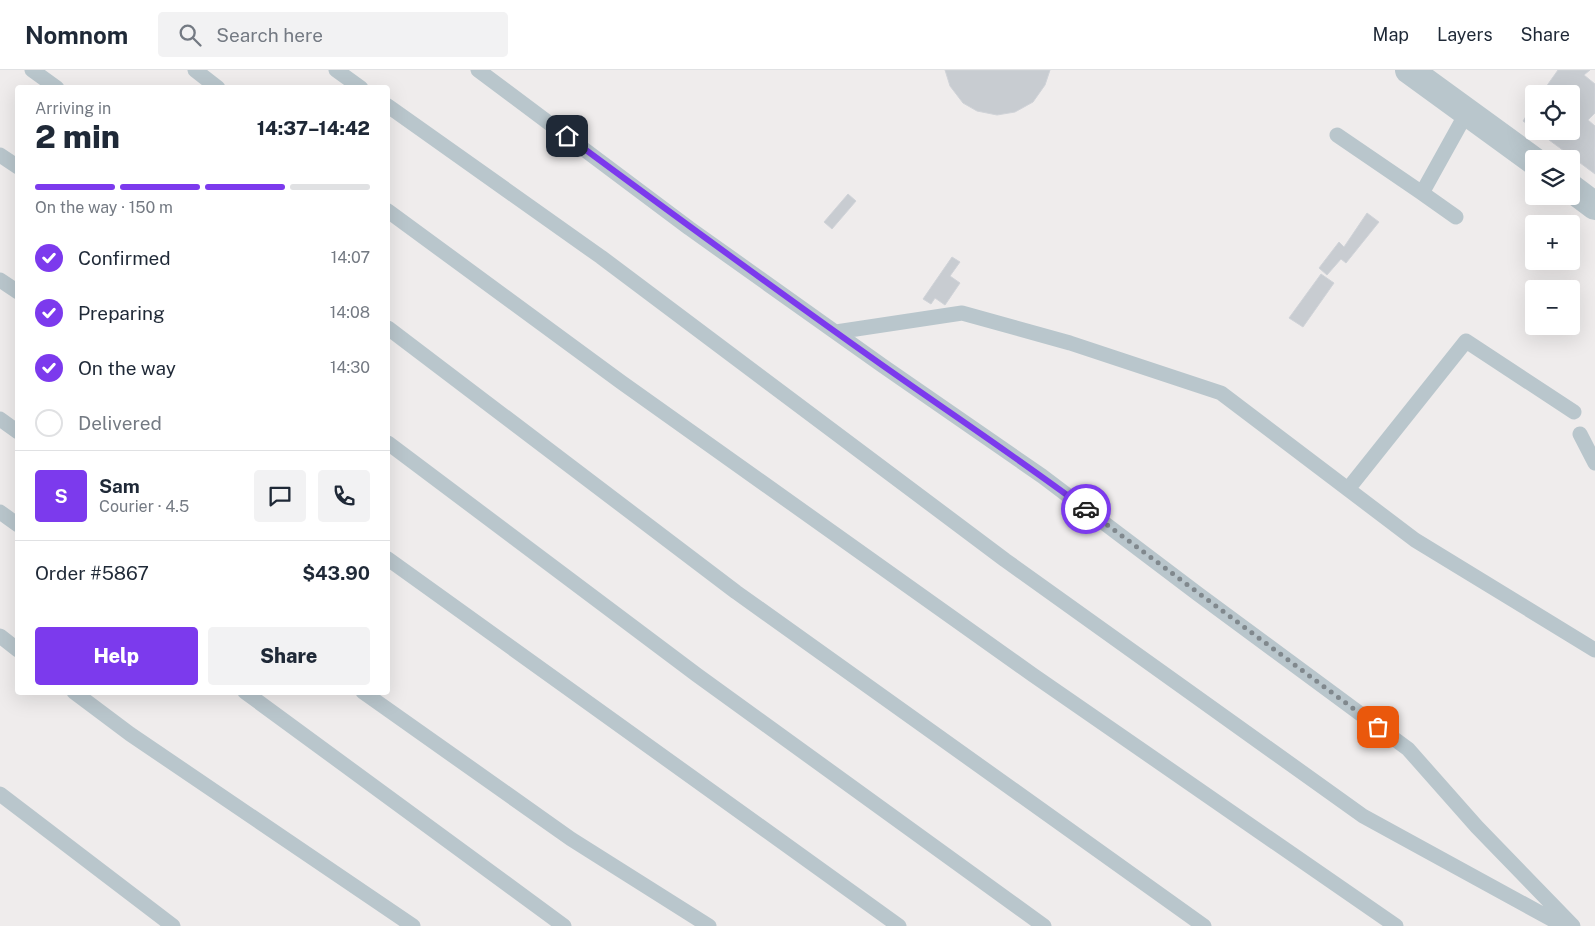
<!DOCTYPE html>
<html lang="en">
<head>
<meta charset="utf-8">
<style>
  body { margin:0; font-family:"Public Sans",sans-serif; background:#f2f2f3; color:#1f2937; height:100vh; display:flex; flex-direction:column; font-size:19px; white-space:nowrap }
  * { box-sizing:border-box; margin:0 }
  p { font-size:16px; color:#747a83 }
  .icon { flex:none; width:28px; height:28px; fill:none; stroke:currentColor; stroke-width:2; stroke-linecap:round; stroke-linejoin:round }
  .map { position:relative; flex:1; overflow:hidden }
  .side { position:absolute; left:15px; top:15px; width:375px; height:610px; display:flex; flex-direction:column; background:#fff; border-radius:5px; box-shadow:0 5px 20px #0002 }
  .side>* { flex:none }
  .tools { position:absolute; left:1525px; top:15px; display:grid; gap:10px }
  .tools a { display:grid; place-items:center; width:55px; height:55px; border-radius:5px; background:#fff; box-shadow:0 5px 20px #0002; font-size:25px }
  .pin { position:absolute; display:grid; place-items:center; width:42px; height:42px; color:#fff; margin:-21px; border-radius:10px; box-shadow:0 2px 8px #0006 }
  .courier { position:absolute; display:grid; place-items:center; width:50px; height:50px; margin:-25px; border:4px solid #7c3aed; border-radius:50%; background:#fff; color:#222; box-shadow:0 1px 6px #0007 }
  .overview em { font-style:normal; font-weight:800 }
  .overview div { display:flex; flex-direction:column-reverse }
  .overview { display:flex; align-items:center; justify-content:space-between; height:85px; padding:0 20px }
  h1 { font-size:32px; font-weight:800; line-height:38px }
  .bar { display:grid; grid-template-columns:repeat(4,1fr); gap:8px 5px; align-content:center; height:60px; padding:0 20px }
  .bar i { height:6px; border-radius:4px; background:#e0e1e3 }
  .bar .on { background:#7c3aed }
  .bar p { grid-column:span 4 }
  .line { display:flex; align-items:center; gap:12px; padding:0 20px; border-top:1px solid #e0e1e3 }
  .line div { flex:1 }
  .round { display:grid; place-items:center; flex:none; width:52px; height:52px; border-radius:5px; background:#f2f2f3 }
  ol { padding:0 20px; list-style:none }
  li { display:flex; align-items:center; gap:15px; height:55px }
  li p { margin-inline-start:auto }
  li .icon { padding:5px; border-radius:50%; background:#7c3aed; color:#fff; stroke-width:4 }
  li:last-child { color:#747a83 }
  li i { width:28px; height:28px; border:2px solid #e0e1e3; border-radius:50% }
  .action { display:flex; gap:10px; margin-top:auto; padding:10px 20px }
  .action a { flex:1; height:58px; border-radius:5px; background:#7c3aed; color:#fff; font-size:20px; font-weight:800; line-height:58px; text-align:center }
  .action a+a { background:#f2f2f3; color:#1f2937 }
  header { display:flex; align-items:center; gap:30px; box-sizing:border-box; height:70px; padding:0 25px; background:#fff; border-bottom:1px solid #e0e1e3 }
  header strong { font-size:24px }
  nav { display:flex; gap:28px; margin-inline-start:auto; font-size:18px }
  .search { width:350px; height:45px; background:#f2f2f3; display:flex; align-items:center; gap:12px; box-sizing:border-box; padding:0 18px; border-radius:5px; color:#747a83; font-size:19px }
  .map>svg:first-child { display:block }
</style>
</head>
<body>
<header>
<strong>Nomnom</strong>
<div class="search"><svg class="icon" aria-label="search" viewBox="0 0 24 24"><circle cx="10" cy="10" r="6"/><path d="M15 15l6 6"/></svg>Search here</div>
<nav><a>Map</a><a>Layers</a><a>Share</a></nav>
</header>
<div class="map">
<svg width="1595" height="856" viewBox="0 0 1595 856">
  <rect width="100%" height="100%" fill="#efecec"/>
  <!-- building -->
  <path fill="#c8ccd1" stroke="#d0d3d8" d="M945,0H1050L1045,15L1033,32L1015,42L997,45L977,41L963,33L950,16Z
    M1558,0H1590L1584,5L1595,14V43L1588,50L1595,56V104L1537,61H1571V24H1541Z
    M1534,34V59L1523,51Z
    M848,124L856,131L832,159L824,152Z
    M1367,143L1379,152L1346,193L1341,189L1327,205L1319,198L1339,172L1344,177Z
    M952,187L960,192L950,206L960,213L945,235L935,228L931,234L923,229Z
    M1321,204L1334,213L1303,257L1289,248Z"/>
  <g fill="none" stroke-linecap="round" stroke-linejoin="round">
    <!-- service -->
    <path stroke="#b9c6cc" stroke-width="15" d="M32,0L57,18
      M195,0L218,18
      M336,0L361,18
      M478,0L689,158L883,296L1042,406L1198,524L1408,679L1477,757L1573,856
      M388,36L601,187L1005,490L1363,746L1564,856
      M1337,65L1422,123L1467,42
      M0,85L18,97
      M1422,123L1456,147
      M388,141L621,312L1033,605L1396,856
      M0,210L18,222
      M388,258L736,522L1204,856
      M836,262L962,243L1070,273L1221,323L1415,470L1595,580
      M0,349L18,362
      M1580,364L1595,393
      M388,373L697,605L1044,856
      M1348,419L1466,271L1574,342
      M0,442L18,455
      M388,489L899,856
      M0,566L18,580
      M74,622L130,664L413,856
      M245,622L564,856
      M363,622L571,769L709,856
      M0,724L173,856"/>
    <!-- tertiary -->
    <path stroke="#b9c6cc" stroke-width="28" d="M1409,0L1534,91
      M1571,118L1595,136"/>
  </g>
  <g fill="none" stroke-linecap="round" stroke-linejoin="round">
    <!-- done -->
    <path stroke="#80888d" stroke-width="5" stroke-dasharray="0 9" d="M1086,439L1378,657"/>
    <!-- route -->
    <path stroke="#7c3aed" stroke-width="6" d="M567,66C671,143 776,220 882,295C950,343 1019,389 1086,439"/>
  </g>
</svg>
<div class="tools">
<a><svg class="icon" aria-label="locate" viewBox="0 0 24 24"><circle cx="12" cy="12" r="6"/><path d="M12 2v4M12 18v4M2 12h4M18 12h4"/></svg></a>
<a><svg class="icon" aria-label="layers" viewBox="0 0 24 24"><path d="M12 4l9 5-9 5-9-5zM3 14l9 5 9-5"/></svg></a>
<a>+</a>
<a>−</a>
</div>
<div class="pin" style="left:1378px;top:657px;background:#ea580c"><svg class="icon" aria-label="bag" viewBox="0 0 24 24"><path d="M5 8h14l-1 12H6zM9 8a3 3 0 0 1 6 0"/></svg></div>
<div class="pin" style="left:567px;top:66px;background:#1f2937"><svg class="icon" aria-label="home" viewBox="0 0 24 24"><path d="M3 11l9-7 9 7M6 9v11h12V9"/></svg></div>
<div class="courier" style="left:1086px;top:439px"><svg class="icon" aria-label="car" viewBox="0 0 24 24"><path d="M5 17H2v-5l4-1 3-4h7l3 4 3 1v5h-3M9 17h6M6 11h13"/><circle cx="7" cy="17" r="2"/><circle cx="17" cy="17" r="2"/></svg></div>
<section class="side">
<div class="overview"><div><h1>2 min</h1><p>Arriving in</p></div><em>14:37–14:42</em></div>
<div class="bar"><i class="on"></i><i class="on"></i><i class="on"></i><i></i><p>On the way · 150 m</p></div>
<ol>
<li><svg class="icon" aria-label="check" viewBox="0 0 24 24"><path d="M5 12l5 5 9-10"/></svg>Confirmed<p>14:07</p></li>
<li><svg class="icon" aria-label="check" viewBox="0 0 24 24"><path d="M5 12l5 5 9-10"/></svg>Preparing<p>14:08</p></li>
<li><svg class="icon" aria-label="check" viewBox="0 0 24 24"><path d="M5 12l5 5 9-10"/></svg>On the way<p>14:30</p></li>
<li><i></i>Delivered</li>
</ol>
<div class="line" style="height:90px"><b class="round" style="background:#7c3aed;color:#fff">S</b><div><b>Sam</b><p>Courier · 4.5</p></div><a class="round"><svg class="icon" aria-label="chat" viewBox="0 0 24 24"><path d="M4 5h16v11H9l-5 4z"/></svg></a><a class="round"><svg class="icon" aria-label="phone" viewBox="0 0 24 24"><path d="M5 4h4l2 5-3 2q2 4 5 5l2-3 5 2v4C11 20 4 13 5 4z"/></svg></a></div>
<div class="line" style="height:65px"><div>Order #5867</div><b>$43.90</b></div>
<div class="action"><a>Help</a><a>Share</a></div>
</section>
</div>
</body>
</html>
